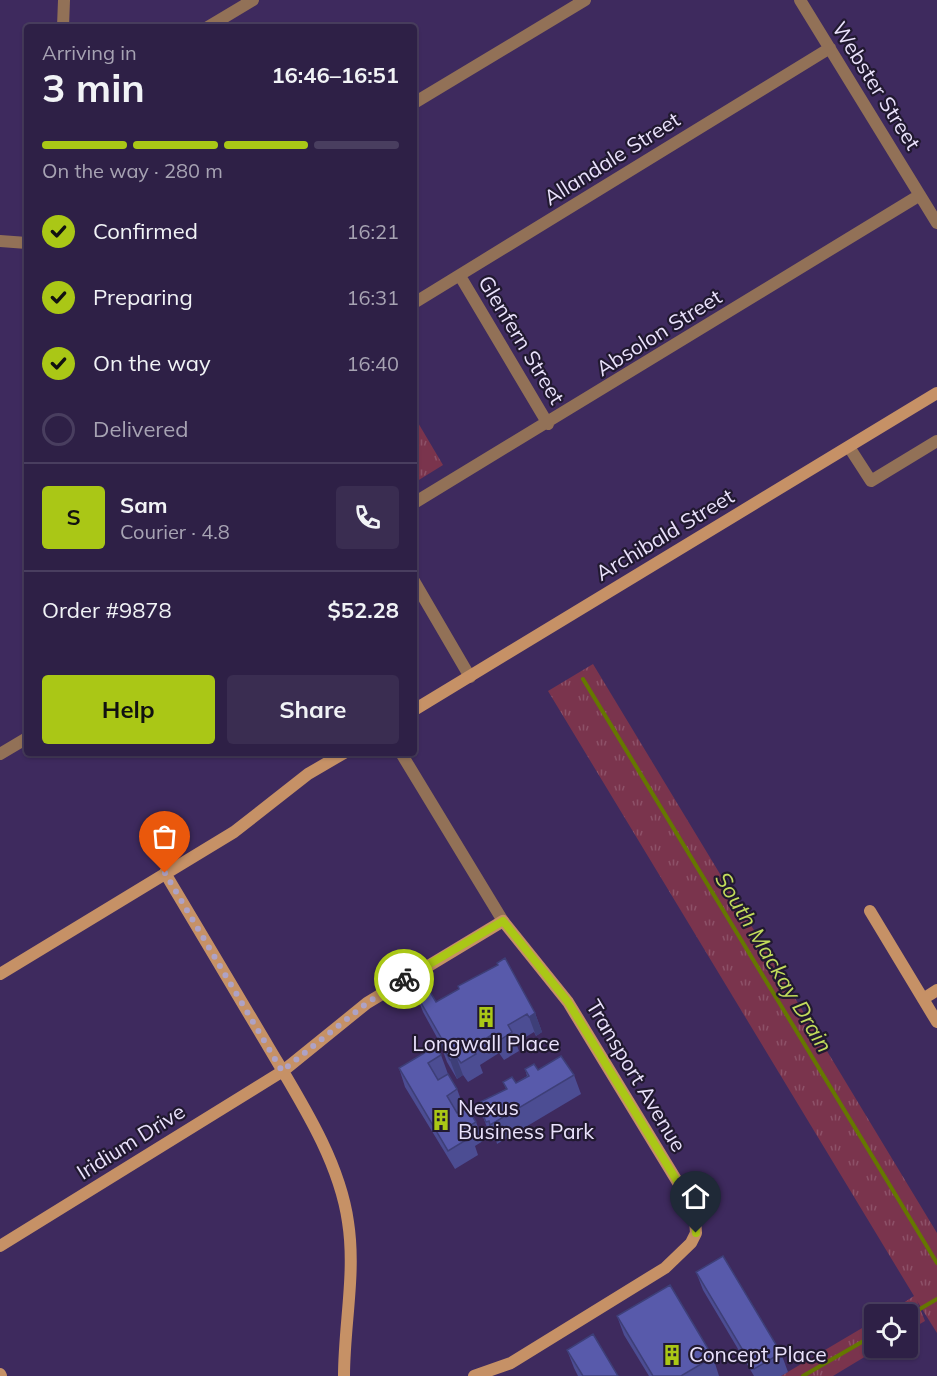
<!DOCTYPE html>
<html lang="en">
<head>
<meta charset="utf-8">
<style>
  body { margin:0; font-family:Mulish,sans-serif; background:#3a2d51; color:#f1f3f6; height:100vh; display:flex; flex-direction:column; font-size:22px; white-space:nowrap }
  * { box-sizing:border-box; margin:0 }
  p { font-size:20px; color:#a7a3b3 }
  .icon { flex:none; width:33px; height:33px; fill:none; stroke:currentColor; stroke-width:2; stroke-linecap:round; stroke-linejoin:round }
  .map { position:relative; flex:1; overflow:hidden }
  .panel { position:absolute; left:24px; top:24px; width:393px; height:732px; display:flex; flex-direction:column; background:#2e2046; border-radius:6px; box-shadow:0 2px 4px #0004,0 0 0 2px #493e5f }
  .panel>* { flex:none }
  .controls { position:absolute; left:864px; top:1304px; display:grid; gap:12px }
  .controls a { display:grid; place-items:center; width:54px; height:54px; border-radius:6px; background:#2e2046; box-shadow:0 2px 4px #0004,0 0 0 2px #493e5f; font-size:30px }
  .pin { position:absolute; display:grid; place-items:center; width:51px; height:51px; color:#fff; margin:-62px -26px; border-radius:50% 50% 50% 0; rotate:-45deg; box-shadow:0 0 6px #0007 }
  .pin .icon { rotate:45deg }
  .courier { position:absolute; display:grid; place-items:center; width:60px; height:60px; margin:-30px; border:4px solid #aac716; border-radius:50%; background:#fff; color:#222; box-shadow:0 2px 8px #0007 }
  .overview em { font-style:normal; font-weight:700 }
  .overview div { display:flex; flex-direction:column-reverse }
  .overview { display:flex; align-items:center; justify-content:space-between; height:102px; padding:0 18px }
  h1 { font-size:39px; font-weight:700; line-height:45px }
  .bar { display:grid; grid-template-columns:repeat(4,1fr); gap:9px 6px; align-content:center; height:72px; padding:0 18px }
  .bar i { height:8px; border-radius:4px; background:#493e5f }
  .bar .current { background:#aac716 }
  .bar p { grid-column:span 4 }
  .line { display:flex; align-items:center; gap:15px; padding:0 18px; border-top:2px solid #493e5f }
  .line div { flex:1 }
  .round { display:grid; place-items:center; flex:none; width:63px; height:63px; border-radius:6px; background:#3a2d51 }
  ol { padding:0 18px; list-style:none }
  li { display:flex; align-items:center; gap:18px; height:66px }
  li p { margin-inline-start:auto }
  li .icon { padding:6px; border-radius:50%; background:#aac716; color:#111; stroke-width:4 }
  li:last-child { color:#a7a3b3 }
  li i { width:33px; height:33px; border:3px solid #493e5f; border-radius:50% }
  .button { display:flex; gap:12px; margin-top:auto; padding:12px 18px }
  .button a { flex:1; height:69px; border-radius:6px; background:#aac716; color:#111; font-size:24px; font-weight:700; line-height:69px; text-align:center }
  .button a+a { background:#3a2d51; color:#f1f3f6 }
  .map>svg:first-child { display:block }
</style>
</head>
<body>
<div class="map">
<svg width="937" height="1376" viewBox="0 0 937 1376">
  <defs>
    <pattern id="park-tufts" width="24" height="20" patternUnits="userSpaceOnUse" patternTransform="scale(1.5)"><rect width="24" height="20" fill="#7a344d"/><path d="M3 7l-1-3M5 7V3M7 7l1-3M15 17l-1-3M17 17v-4M19 17l1-3" fill="none" stroke="#8d5168"/></pattern>
  </defs>
  <rect width="100%" height="100%" fill="#3e2a5e"/>
  <!-- park -->
  <path fill="url(#park-tufts)" d="M414,416L443,465L414,483Z
    M593,664L937,1233V1333L917,1301L925,1321L908,1331V1314H886L914,1296L548,691Z
    M874,1321V1347H881L833,1376H781Z"/>
  <g fill="none" stroke-linecap="round" stroke-linejoin="round">
    <!-- stream -->
    <path stroke="#657700" stroke-width="4" d="M583,679L937,1263
      M908,1316L937,1299
      M803,1376L874,1335"/>
    <!-- street -->
    <path stroke="#927157" stroke-width="12" d="M800,0L937,223
      M63,27L64,0
      M208,27L253,0
      M414,103L585,0
      M0,241L27,243
      M460,276L548,424
      M414,303L830,48
      M849,447L871,481L937,441
      M414,503L920,195
      M414,581L470,677
      M401,753L503,921
      M0,754L27,738"/>
    <!-- secondary -->
    <path stroke="#c69166" stroke-width="12" d="M414,710L937,393
      M165,873C198,929 232,985 265,1041C297,1096 339,1158 348,1222C356,1273 344,1325 344,1376
      M870,911L937,1022
      M0,974L234,832L308,774L344,753
      M923,999L937,990
      M0,1246L283,1071L367,1003L503,921L568,1002L691,1204L695,1219L696,1233L691,1243L665,1268L511,1363L474,1376
      M0,1374L1,1376"/>
  </g>
  <!-- wall -->
  <path fill="#4c4d93" d="M416,994L436,1002L535,1013L542,1032L536,1036L534,1032L516,1043L519,1051L504,1060L499,1053L480,1065L483,1073L468,1082L463,1075L457,1079L447,1062L440,1043L423,1012Z
    M441,1055L448,1074L457,1089L464,1108L476,1122L483,1141L475,1146L478,1155L455,1169L405,1087L399,1068Z
    M525,1069L574,1075L581,1094L497,1144L496,1140L492,1141L478,1103L506,1089L503,1082L516,1083L527,1076Z
    M696,1272L781,1353L788,1372L781,1376H754L703,1290Z
    M617,1316L713,1357L719,1376H649L624,1335Z
    M567,1350L618,1376H578L574,1368Z"/>
  <!-- shaded-wall -->
  <path fill="#3e3f78" d="M535,1013L542,1032L536,1036L529,1017Z
    M456,1056L463,1075L457,1079L450,1060Z"/>
  <!-- building -->
  <path fill="#585aab" stroke="#3e3f78" stroke-width="1.5" d="M505,958L535,1013L529,1017L527,1014L508,1025L512,1032L497,1042L493,1034L472,1047L476,1054L461,1063L456,1056L450,1060L440,1043L443,1041L416,994L427,987L436,1002L459,989L458,986L498,965L497,963Z
    M436,1046L441,1055L428,1063L438,1080L448,1074L457,1089L447,1096L457,1113L467,1107L476,1122L466,1128L471,1137L448,1151L399,1068Z
    M561,1056L574,1075L490,1125L489,1121L486,1122L478,1103L507,1089L503,1082L512,1077L516,1083L529,1076L525,1069L534,1064L538,1070Z
    M723,1256L781,1353L754,1369L696,1272Z
    M670,1285L713,1357L681,1376H653L617,1316Z
    M593,1334L618,1376H583L567,1350Z"/>
  <g fill="none" stroke-linecap="round" stroke-linejoin="round">
    <!-- done -->
    <path stroke="#aea2c5" stroke-width="6" stroke-dasharray="0 10.8" d="M165,873L282,1071L367,1003L404,979"/>
    <!-- route -->
    <path stroke="#aac716" stroke-width="8" d="M404,979L503,921L568,1002L691,1204L695,1219L696,1233"/>
  </g>
  <!-- icons -->
  <defs>
    <symbol id="building-bare" viewBox="-9 -9 18 18"><path d="M-4-6H4V6H1V3H-1V6H-4ZM-2.5-4.3h1.7v1.8h-1.7ZM.8-4.3h1.7v1.8H.8ZM-2.5-1h1.7V.8h-1.7ZM.8-1h1.7V.8H.8Z" fill="#aac716" stroke="#211930" stroke-width="2.5" paint-order="stroke"/></symbol>
  </defs>
  <g fill-rule="evenodd">
    <use href="#building-bare" x="471" y="1002" width="30" height="30"/>
    <use href="#building-bare" x="426" y="1105" width="30" height="30"/>
    <use href="#building-bare" x="657" y="1340" width="30" height="30"/>
  </g>
  <g text-anchor="middle" stroke-width="4.5" stroke-linejoin="round" paint-order="stroke">
    <!-- street labels -->
    <g font-size="21" fill="#eae2fc" stroke="#211930">
      <text transform="translate(876 86) rotate(58)" y="7">Webster Street</text>
      <text transform="translate(612 159) rotate(-32)" y="7">Allandale Street</text>
      <text transform="translate(659 333) rotate(-32)" y="7">Absolon Street</text>
      <text transform="translate(521 340) rotate(59)" y="7">Glenfern Street</text>
      <text transform="translate(665 535) rotate(-31)" y="7">Archibald Street</text>
      <text transform="translate(636 1076) rotate(59)" y="7">Transport Avenue</text>
      <text transform="translate(131 1142) rotate(-32)" y="7">Iridium Drive</text>
    </g>
    <!-- poi labels -->
    <g font-size="21" fill="#eae2fc" stroke="#211930" text-anchor="start">
      <text x="486" y="1051" text-anchor="middle">Longwall Place</text>
      <text x="458" y="1115">Nexus<tspan x="458" dy="24">Business Park</tspan></text>
      <text x="689" y="1362">Concept Place</text>
    </g>
    <!-- water labels -->
    <g font-size="22" font-style="italic" fill="#c2dc5b" stroke="#211930">
      <text transform="translate(774 962) rotate(59)" y="8">South Mackay Drain</text>
    </g>
  </g>
</svg>
<div class="controls">
<a><svg class="icon" aria-label="locate" viewBox="0 0 24 24"><circle cx="12" cy="12" r="6"/><path d="M12 2v4M12 18v4M2 12h4M18 12h4"/></svg></a>
</div>
<div class="pin" style="left:165px;top:873px;background:#ea580c"><svg class="icon" aria-label="bag" viewBox="0 0 24 24"><path d="M5 8h14l-1 12H6zM9 8a3 3 0 0 1 6 0"/></svg></div>
<div class="pin" style="left:696px;top:1233px;background:#1f2937"><svg class="icon" aria-label="home" viewBox="0 0 24 24"><path d="M3 11l9-7 9 7M6 9v11h12V9"/></svg></div>
<div class="courier" style="left:404px;top:979px"><svg class="icon" aria-label="bike" viewBox="0 0 24 24"><circle cx="6" cy="16" r="4"/><circle cx="18" cy="16" r="4"/><path d="M6 16l4-8h5l3 8M10 8l3 8H6M13 5h3"/></svg></div>
<section class="panel">
<div class="overview"><div><h1>3 min</h1><p>Arriving in</p></div><em>16:46–16:51</em></div>
<div class="bar"><i class="current"></i><i class="current"></i><i class="current"></i><i></i><p>On the way · 280 m</p></div>
<ol>
<li><svg class="icon" aria-label="check" viewBox="0 0 24 24"><path d="M5 12l5 5 9-10"/></svg>Confirmed<p>16:21</p></li>
<li><svg class="icon" aria-label="check" viewBox="0 0 24 24"><path d="M5 12l5 5 9-10"/></svg>Preparing<p>16:31</p></li>
<li><svg class="icon" aria-label="check" viewBox="0 0 24 24"><path d="M5 12l5 5 9-10"/></svg>On the way<p>16:40</p></li>
<li><i></i>Delivered</li>
</ol>
<div class="line" style="height:108px"><b class="round" style="background:#aac716;color:#111">S</b><div><b>Sam</b><p>Courier · 4.8</p></div><a class="round"><svg class="icon" aria-label="phone" viewBox="0 0 24 24"><path d="M5 4h4l2 5-3 2q2 4 5 5l2-3 5 2v4C11 20 4 13 5 4z"/></svg></a></div>
<div class="line" style="height:78px"><div>Order #9878</div><b>$52.28</b></div>
<div class="button"><a>Help</a><a>Share</a></div>
</section>
</div>
</body>
</html>
